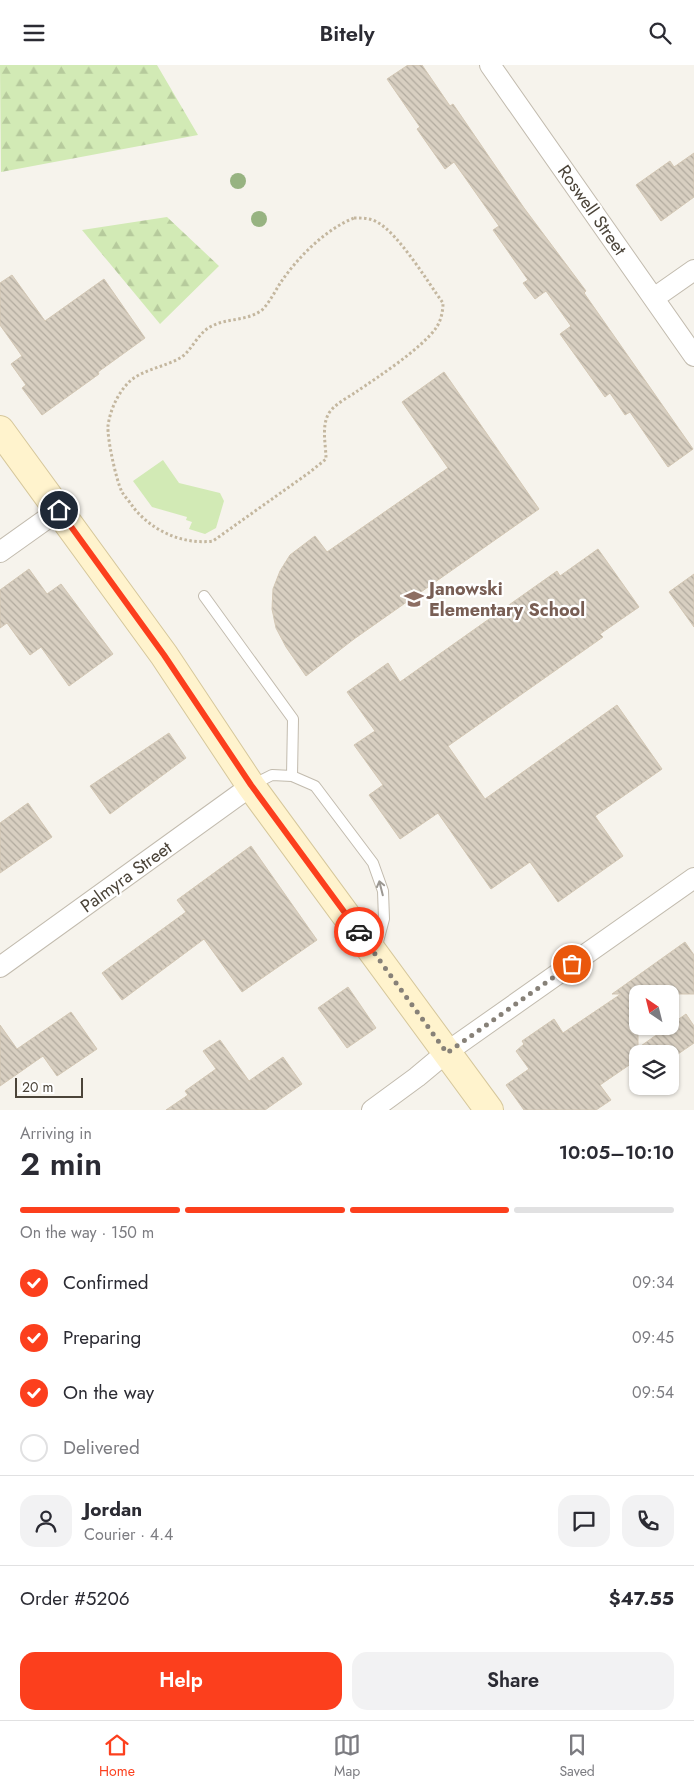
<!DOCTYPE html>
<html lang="en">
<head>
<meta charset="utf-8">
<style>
  body { margin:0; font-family:Jost,sans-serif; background:#f2f2f3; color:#2b2b33; height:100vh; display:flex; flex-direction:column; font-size:19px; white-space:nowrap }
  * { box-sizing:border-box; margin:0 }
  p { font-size:16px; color:#7c7c81 }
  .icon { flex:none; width:28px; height:28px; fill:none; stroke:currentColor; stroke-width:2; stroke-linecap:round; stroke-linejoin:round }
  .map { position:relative; height:1045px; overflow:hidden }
  .drawer { display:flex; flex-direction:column; background:#fff; flex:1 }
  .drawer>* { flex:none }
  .needle { width:32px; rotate:325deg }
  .controls { position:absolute; left:629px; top:920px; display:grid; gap:10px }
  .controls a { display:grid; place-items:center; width:50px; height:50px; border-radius:10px; background:#fff; box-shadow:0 1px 4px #0004; font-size:25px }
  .scale { position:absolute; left:15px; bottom:12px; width:68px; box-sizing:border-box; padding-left:5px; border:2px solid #4b4439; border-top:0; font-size:14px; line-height:18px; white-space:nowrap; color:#4b4439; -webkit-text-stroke:4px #fff; paint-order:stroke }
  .pin { position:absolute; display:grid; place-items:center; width:42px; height:42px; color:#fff; margin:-21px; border:2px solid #fff; border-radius:50%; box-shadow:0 1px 5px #0007 }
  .courier { position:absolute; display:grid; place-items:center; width:50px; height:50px; margin:-25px; border:4px solid #fc3f1d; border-radius:50%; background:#fff; color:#222; box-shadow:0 1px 6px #0007 }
  .headline em { font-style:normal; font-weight:600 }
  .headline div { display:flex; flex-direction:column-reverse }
  .headline { display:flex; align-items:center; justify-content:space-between; height:85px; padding:0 20px }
  h1 { font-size:32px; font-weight:600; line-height:38px }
  .bar { display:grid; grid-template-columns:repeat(4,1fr); gap:8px 5px; align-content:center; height:60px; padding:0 20px }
  .bar i { height:6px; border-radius:4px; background:#e1e1e2 }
  .bar .active { background:#fc3f1d }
  .bar p { grid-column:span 4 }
  .line { display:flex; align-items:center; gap:12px; padding:0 20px; border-top:1px solid #e1e1e2 }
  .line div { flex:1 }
  .round { display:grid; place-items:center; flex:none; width:52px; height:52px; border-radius:15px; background:#f2f2f3 }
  ol { padding:0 20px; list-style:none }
  li { display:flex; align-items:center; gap:15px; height:55px }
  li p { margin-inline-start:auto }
  li .icon { padding:5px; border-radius:50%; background:#fc3f1d; color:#fff; stroke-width:4 }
  li:last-child { color:#7c7c81 }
  li i { width:28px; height:28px; border:2px solid #e1e1e2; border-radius:50% }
  .button { display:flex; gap:10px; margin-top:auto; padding:10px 20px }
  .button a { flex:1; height:58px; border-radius:15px; background:#fc3f1d; color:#fff; font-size:20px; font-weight:600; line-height:58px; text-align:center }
  .button a+a { background:#f2f2f3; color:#2b2b33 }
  header { display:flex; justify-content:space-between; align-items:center; height:65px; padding:0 20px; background:#fff; font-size:22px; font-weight:600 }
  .tabs { display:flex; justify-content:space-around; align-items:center; height:70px; border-top:1px solid #e1e1e2; background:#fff; font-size:14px; color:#7c7c81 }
  .tabs a { display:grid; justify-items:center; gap:2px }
  .tabs .active { color:#fc3f1d }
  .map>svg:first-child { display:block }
</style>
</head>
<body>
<header><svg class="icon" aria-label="menu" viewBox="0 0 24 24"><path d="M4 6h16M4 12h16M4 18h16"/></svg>Bitely<svg class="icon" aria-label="search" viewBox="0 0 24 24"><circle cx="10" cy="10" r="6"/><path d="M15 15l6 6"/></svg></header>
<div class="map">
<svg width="694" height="1045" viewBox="0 0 694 1045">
  <defs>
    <pattern id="forest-firs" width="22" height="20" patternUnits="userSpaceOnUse" patternTransform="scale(1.25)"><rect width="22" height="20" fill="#d2eab5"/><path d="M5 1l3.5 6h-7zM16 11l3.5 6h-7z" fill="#b6ca9c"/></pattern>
    <pattern id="building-back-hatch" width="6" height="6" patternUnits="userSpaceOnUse" patternTransform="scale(1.25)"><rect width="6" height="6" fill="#d8cfc1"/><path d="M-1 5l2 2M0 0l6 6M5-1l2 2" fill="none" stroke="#b1aa9e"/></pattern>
  </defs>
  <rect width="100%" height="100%" fill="#f6f3ec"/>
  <!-- forest -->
  <path fill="url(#forest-firs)" d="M0,0H157L198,70L1,107Z
    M167,152L219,201L160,259L82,165Z"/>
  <!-- park -->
  <path fill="#d2eab5" d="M163,395L179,418L220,428L224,436L216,463L205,469L189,464L192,457L186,455L187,452L152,442L133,416Z"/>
  <!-- building -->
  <path fill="url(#building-back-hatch)" stroke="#d3c7b4" d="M408,0H422L450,41L453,39L524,143L586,226L584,228L693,384L668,402L630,347L625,350L610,328L605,332L560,269L571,261L546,226L535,234L523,218L528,215L493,165L499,161L454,97L445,104L417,64L420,62L387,14Z
    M694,88V132L661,156L636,120L670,96L674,102Z
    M12,210L45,256L104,214L145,273L98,307L99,309L42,350L22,323L26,320L11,299L22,291L0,260V218Z
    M444,307L539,444L354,574L306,611L286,582L276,563L272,544L273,524L280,506L290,490L315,471L327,487L448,403L402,337Z
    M598,484L639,542L600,569L603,572L448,681L485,734L617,640L662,704L595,751L623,791L558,837L530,797L491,824L438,748L400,774L369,730L383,720L354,680L375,666L347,627L388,598L400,617L557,506L560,511Z
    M29,504L47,529L61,519L113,589L69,621L41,582L30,590L7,558L0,563V525Z
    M694,509V562L669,527Z
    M169,668L186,693L110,749L90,721Z
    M28,738L52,772L0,808V758Z
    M251,781L317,875L242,927L204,874L122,935L102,908L186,847L177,835Z
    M685,877L694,890V929H638V983L686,949L694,961V978L678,989H638V994L600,1020L611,1035L596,1045H524L506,1020L529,1004L516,986L524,979L522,976L554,954L563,968L621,929H612Z
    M348,922L376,963L347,983L318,943Z
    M71,947L97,984L57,1011L43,991L0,1021V960L17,984Z
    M220,975L249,1016L283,992L302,1019L265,1045H166L188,1030L185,1026L216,1004L203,986Z"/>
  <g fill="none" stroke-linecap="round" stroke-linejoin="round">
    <defs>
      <path id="lane" d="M204,531L293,654L292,711
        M252,720L272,710L292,711L315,721L373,798L383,826L384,854L376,884"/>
      <path id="street" d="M490,0L694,291
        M654,233L694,205
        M0,487L59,445
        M0,902L251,721
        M372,1045L417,1012L447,987L694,813"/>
      <path id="secondary" d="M0,365L164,590L251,721L489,1045"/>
    </defs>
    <!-- lane casing -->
    <use href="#lane" stroke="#c2bbae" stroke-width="12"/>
    <!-- street casing -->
    <use href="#street" stroke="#c2bbae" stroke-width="22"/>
    <!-- secondary casing -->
    <use href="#secondary" stroke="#d6c79b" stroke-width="30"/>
    <!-- path -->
    <path stroke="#c4b79f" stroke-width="3" stroke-dasharray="2.5 2.5" stroke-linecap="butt" d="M354,153C362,153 370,153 377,157C399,169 427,216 443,238C443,246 441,256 436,263C421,284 378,312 356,327C347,333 335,339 329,348C321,361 326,380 326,394L310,407L213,476C183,480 152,466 133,442C130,437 125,432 122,427C116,415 107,373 108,361C110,345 118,328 129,317C143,304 165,302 180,293C192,286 198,267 212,261C227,253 248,256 262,245C270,237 275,226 281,217C298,192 326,164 354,153Z"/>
    <!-- lane -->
    <use href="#lane" stroke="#fff" stroke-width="10"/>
    <!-- street -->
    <use href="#street" stroke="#fff" stroke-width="20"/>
    <!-- secondary -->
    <use href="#secondary" stroke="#fff3cd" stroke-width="28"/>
  </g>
  <!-- trees -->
  <g fill="#97b381">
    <circle cx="238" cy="116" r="8"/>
    <circle cx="259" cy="154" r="8"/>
  </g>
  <!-- one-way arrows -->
  <defs><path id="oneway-shaft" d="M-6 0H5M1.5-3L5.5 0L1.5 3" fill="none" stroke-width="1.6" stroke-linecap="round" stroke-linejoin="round" transform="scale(1.25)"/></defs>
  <use stroke="#9c9892" href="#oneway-shaft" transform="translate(381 823) rotate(-104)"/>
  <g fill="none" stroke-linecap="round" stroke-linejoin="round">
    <!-- done -->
    <path stroke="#878178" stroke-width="5" stroke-dasharray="0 9" d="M359,867L447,988L572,899"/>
    <!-- route -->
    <path stroke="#fc3f1d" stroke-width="6" d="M59,445L164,590L251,720L359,867"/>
  </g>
  <!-- icons -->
  <defs>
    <symbol id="school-bare" viewBox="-9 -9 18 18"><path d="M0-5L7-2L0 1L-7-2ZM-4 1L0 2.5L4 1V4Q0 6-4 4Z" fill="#8d6e63" stroke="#fff" stroke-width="2.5" paint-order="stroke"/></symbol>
  </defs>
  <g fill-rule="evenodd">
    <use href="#school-bare" x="400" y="520" width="28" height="28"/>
  </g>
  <g text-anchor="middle" stroke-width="4.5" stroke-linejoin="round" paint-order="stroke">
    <!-- street labels -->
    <g font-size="18" fill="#4b4439" stroke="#fff">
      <text transform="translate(592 145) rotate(55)" y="6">Roswell Street</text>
      <text transform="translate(126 812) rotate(-36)" y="6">Palmyra Street</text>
    </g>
    <!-- education labels -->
    <g font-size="18" font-weight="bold" fill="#785e54" stroke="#fff" text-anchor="start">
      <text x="429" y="530">Janowski<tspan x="429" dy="21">Elementary School</tspan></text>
    </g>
  </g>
</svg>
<div class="controls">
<a><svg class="needle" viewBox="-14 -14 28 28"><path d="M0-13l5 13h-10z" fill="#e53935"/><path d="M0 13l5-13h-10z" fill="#7c7c81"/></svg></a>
<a><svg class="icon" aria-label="layers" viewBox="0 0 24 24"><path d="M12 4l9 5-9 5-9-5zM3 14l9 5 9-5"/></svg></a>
</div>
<div class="scale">20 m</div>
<div class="pin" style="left:572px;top:899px;background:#ea580c"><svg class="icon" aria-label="bag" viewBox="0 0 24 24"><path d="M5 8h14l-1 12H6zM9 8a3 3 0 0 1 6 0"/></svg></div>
<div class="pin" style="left:59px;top:445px;background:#1f2937"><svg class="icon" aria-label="home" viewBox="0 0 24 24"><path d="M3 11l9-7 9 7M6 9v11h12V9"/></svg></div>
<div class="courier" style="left:359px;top:867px"><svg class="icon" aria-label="car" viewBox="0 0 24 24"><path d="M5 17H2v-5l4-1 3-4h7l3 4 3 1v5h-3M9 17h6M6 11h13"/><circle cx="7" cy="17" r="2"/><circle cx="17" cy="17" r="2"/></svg></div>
</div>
<section class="drawer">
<div class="headline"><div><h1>2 min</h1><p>Arriving in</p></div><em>10:05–10:10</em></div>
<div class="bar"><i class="active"></i><i class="active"></i><i class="active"></i><i></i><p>On the way · 150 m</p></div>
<ol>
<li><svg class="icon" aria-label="check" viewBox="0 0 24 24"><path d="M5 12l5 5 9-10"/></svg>Confirmed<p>09:34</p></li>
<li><svg class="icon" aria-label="check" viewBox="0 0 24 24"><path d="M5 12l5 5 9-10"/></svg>Preparing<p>09:45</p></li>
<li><svg class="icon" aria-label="check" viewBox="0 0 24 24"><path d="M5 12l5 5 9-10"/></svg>On the way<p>09:54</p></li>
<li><i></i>Delivered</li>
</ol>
<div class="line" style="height:90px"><a class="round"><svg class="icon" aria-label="person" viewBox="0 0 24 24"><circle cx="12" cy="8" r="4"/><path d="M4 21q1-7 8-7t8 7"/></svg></a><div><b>Jordan</b><p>Courier · 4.4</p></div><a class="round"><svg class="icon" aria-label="chat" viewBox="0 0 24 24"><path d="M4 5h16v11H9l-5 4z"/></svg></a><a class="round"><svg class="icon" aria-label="phone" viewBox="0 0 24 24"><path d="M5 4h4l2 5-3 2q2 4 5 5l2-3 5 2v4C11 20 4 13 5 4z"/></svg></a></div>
<div class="line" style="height:65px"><div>Order #5206</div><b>$47.55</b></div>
<div class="button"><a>Help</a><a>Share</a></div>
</section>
<nav class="tabs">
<a class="active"><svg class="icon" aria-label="home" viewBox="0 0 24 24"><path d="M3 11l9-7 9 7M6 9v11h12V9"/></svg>Home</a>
<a><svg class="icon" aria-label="map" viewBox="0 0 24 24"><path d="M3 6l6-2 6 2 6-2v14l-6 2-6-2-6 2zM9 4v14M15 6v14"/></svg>Map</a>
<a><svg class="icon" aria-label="saved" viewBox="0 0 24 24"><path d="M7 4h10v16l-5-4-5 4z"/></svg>Saved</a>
</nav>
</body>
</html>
